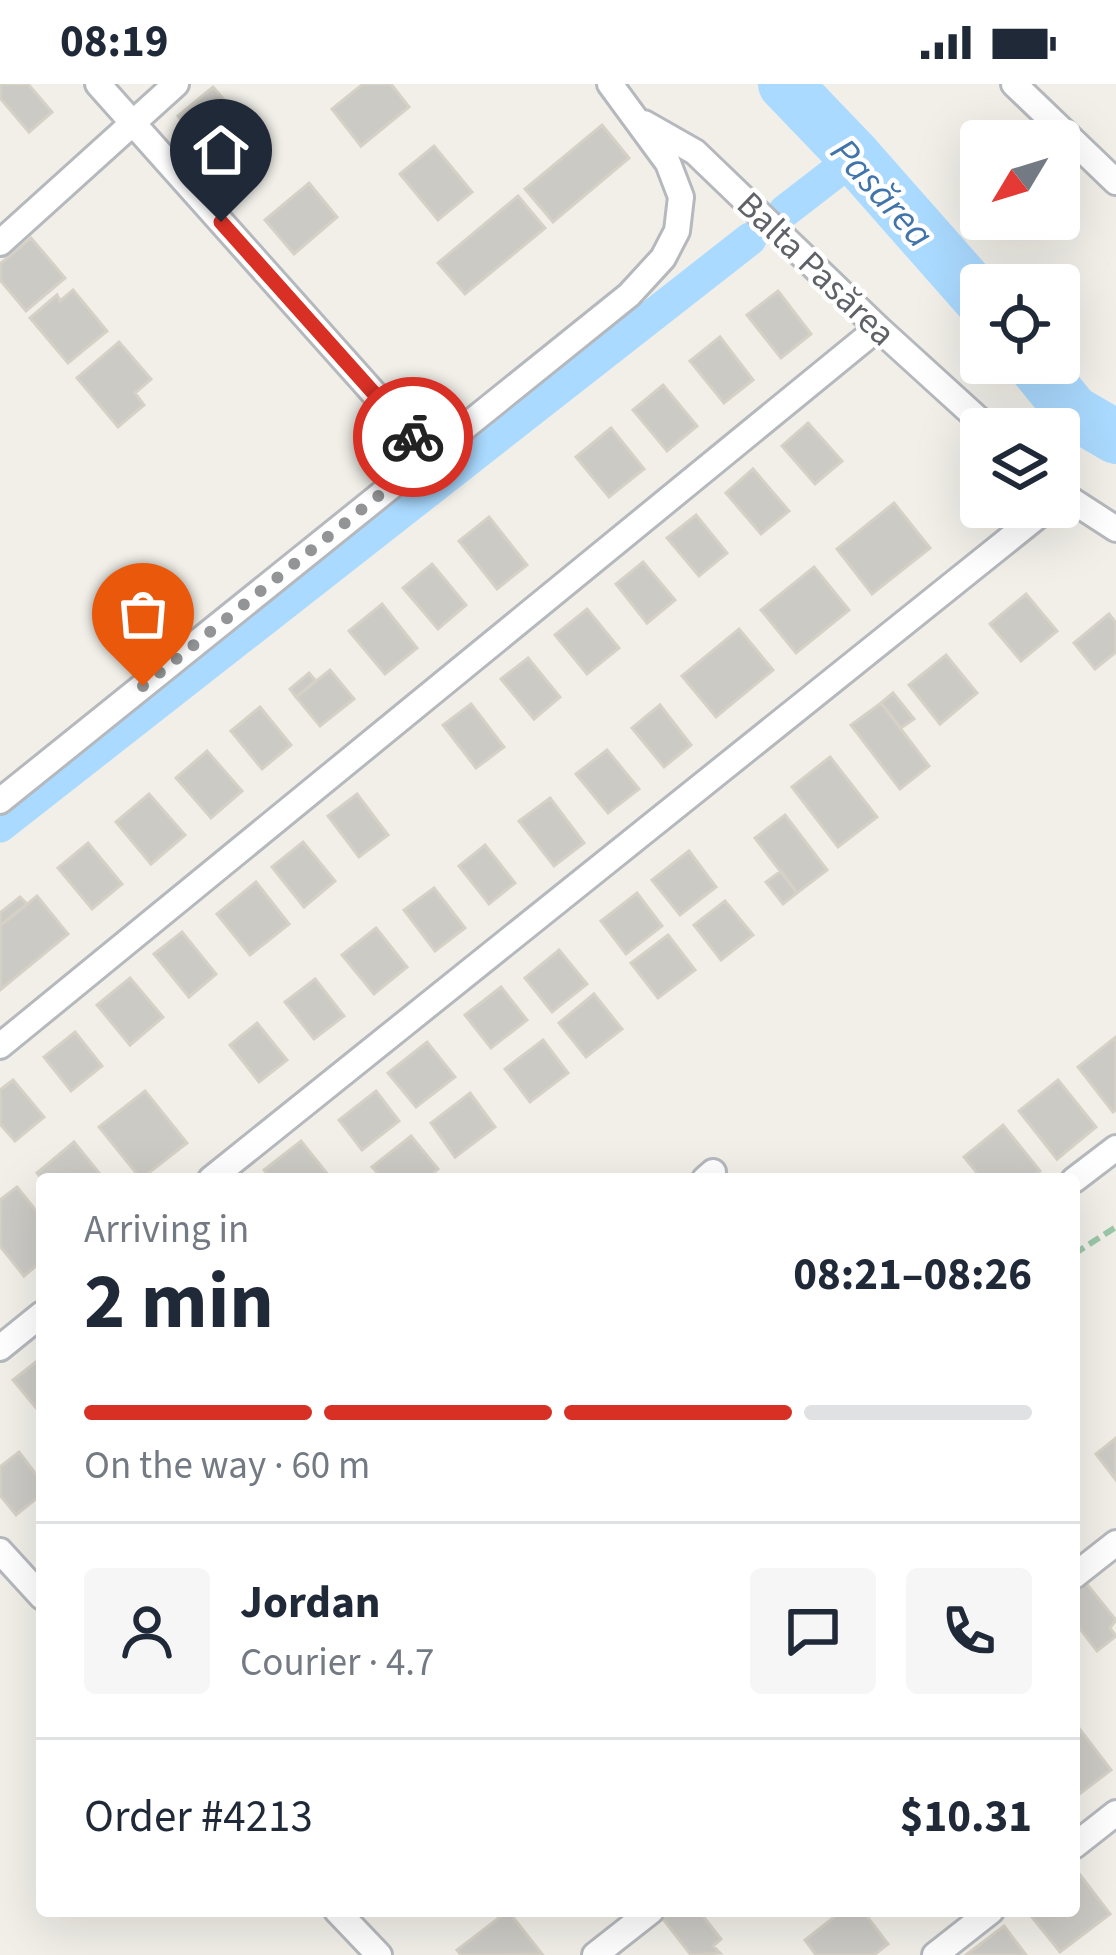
<!DOCTYPE html>
<html lang="en">
<head>
<meta charset="utf-8">
<style>
  body { margin:0; font-family:"Source Sans 3",sans-serif; background:#f6f6f7; color:#1f2937; height:100vh; display:flex; flex-direction:column; font-size:45px; white-space:nowrap }
  * { box-sizing:border-box; margin:0 }
  p { font-size:39px; color:#747a83 }
  .icon { flex:none; width:66px; height:66px; fill:none; stroke:currentColor; stroke-width:2; stroke-linecap:round; stroke-linejoin:round }
  .map { position:relative; flex:1; overflow:hidden }
  .panel { position:absolute; left:36px; top:1089px; width:1044px; height:744px; display:flex; flex-direction:column; background:#fff; border-radius:12px; box-shadow:0 12px 48px #0002 }
  .panel>* { flex:none }
  .needle { width:78px; rotate:232deg }
  .buttons { position:absolute; left:960px; top:36px; display:grid; gap:24px }
  .buttons a { display:grid; place-items:center; width:120px; height:120px; border-radius:12px; background:#fff; box-shadow:0 12px 48px #0002; font-size:60px }
  .pin { position:absolute; display:grid; place-items:center; width:102px; height:102px; color:#fff; margin:-123px -51px; border-radius:50% 50% 50% 0; rotate:-45deg; box-shadow:0 0 12px #0007 }
  .pin .icon { rotate:45deg }
  .courier { position:absolute; display:grid; place-items:center; width:120px; height:120px; margin:-60px; border:9px solid #d93025; border-radius:50%; background:#fff; color:#222; box-shadow:0 3px 15px #0007 }
  .headline em { font-style:normal; font-weight:700 }
  .headline div { display:flex; flex-direction:column-reverse }
  .headline { display:flex; align-items:center; justify-content:space-between; height:204px; padding:0 48px }
  h1 { font-size:78px; font-weight:700; line-height:90px }
  .bar { display:grid; grid-template-columns:repeat(4,1fr); gap:18px 12px; align-content:center; height:144px; padding:0 48px }
  .bar i { height:15px; border-radius:9px; background:#e0e1e3 }
  .bar .current { background:#d93025 }
  .bar p { grid-column:span 4 }
  .line { display:flex; align-items:center; gap:30px; padding:0 48px; border-top:3px solid #e0e1e3 }
  .line div { flex:1 }
  .round { display:grid; place-items:center; flex:none; width:126px; height:126px; border-radius:12px; background:#f6f6f7 }
  .status { display:flex; justify-content:space-between; align-items:center; height:84px; padding:0 60px; background:#fff; direction:ltr }
  .status svg { height:33px; fill:currentColor }
  .map>svg:first-child { display:block }
</style>
</head>
<body>
<div class="status"><b>08:19</b><svg viewBox="0 0 49 12"><path d="M0 12V9h3v3zM5 12V6h3v6zM10 12V3h3v9zM15 12V0h3v12zM26 1h20v11H26zM47 4h2v5h-2z"/></svg></div>
<div class="map">
<svg width="1116" height="1871" viewBox="0 0 1116 1871">
  <rect width="100%" height="100%" fill="#f1efe8"/>
  <g fill="none" stroke-linecap="round" stroke-linejoin="round">
    <!-- canal -->
    <path stroke="#aadaff" stroke-width="33" d="M785,127L855,73
      M0,742L750,155"/>
    <!-- river -->
    <path stroke="#aadaff" stroke-width="54" d="M785,0L855,73L981,216
      M1033,279L1073,328L1116,353"/>
  </g>
  <!-- building -->
  <path fill="#cccac5" stroke="#d6d1c6" stroke-width="3" d="M0,0H28L52,28L29,48L0,14Z
    M363,0H391L409,23L361,62L332,25Z
    M213,3L239,33L203,63L178,32Z
    M602,41L629,74L553,138L525,105Z
    M434,62L472,108L438,136L400,90Z
    M309,99L337,133L294,170L265,136Z
    M518,112L545,144L465,210L438,179Z
    M31,154L65,194L26,227L0,196V180Z
    M73,206L107,247L68,279L30,234L57,211L60,217Z
    M778,207L811,250L781,274L747,231Z
    M720,253L753,296L724,319L690,277Z
    M119,258L151,295L135,309L144,321L118,343L77,294Z
    M663,301L697,342L667,367L633,326Z
    M808,339L842,377L815,400L782,362Z
    M611,344L644,385L609,413L576,373Z
    M753,385L789,427L761,450L726,409Z
    M894,419L930,464L872,510L837,465Z
    M696,431L727,469L699,492L667,454Z
    M489,433L527,481L497,505L459,457Z
    M643,478L675,516L647,539L616,500Z
    M432,480L466,521L438,545L403,504Z
    M814,483L849,526L796,569L761,526Z
    M1026,510L1057,547L1021,577L990,540Z
    M382,520L417,564L385,590L349,547Z
    M587,525L619,564L587,590L555,551Z
    M1109,530L1116,539V568L1095,585L1074,559Z
    M739,545L773,586L716,633L682,592Z
    M946,571L977,609L940,640L909,601Z
    M528,574L560,613L534,635L501,595Z
    M330,586L354,615L320,642L296,613Z
    M309,589L316,597L296,613L290,605Z
    M893,609L914,635L901,644L881,619Z
    M881,619L929,682L900,705L851,641Z
    M471,620L504,663L476,684L443,641Z
    M660,621L691,661L664,683L632,644Z
    M260,623L291,661L262,685L231,647Z
    M607,666L639,705L608,729L576,690Z
    M207,667L242,707L211,734L176,694Z
    M830,673L877,733L838,763L792,703Z
    M149,710L185,751L151,780L116,738Z
    M357,710L388,751L359,773L328,732Z
    M550,714L584,759L554,782L519,737Z
    M785,731L827,786L797,809L755,754Z
    M303,758L335,797L304,823L272,783Z
    M88,759L122,800L92,825L58,784Z
    M485,761L515,799L489,820L459,782Z
    M689,767L716,803L680,831L652,796Z
    M781,787L797,809L783,820L766,798Z
    M256,798L289,840L250,871L217,830Z
    M434,804L465,844L435,867L404,826Z
    M637,809L662,842L626,870L601,837Z
    M37,812L68,850L0,906V842Z
    M20,813L27,820L0,842V829Z
    M725,817L753,851L721,876L694,841Z
    M376,844L407,883L374,910L342,871Z
    M182,848L216,890L189,913L154,870Z
    M668,851L695,886L658,914L631,879Z
    M559,866L587,900L552,928L525,894Z
    M130,894L163,933L130,961L97,921Z
    M315,895L344,932L314,955L285,918Z
    M501,903L527,936L491,964L465,931Z
    M594,910L622,945L586,973L559,939Z
    M257,939L287,976L259,998L230,961Z
    M75,948L102,982L71,1007L44,973Z
    M1116,953V1026L1113,1028L1078,983Z
    M543,956L568,989L530,1018L505,985Z
    M427,958L455,993L416,1023L388,989Z
    M13,996L44,1033L15,1057L0,1040V1006Z
    M1058,996L1096,1043L1057,1075L1019,1027Z
    M145,1007L187,1059L141,1095L99,1043Z
    M376,1007L399,1037L362,1066L339,1036Z
    M470,1009L495,1043L455,1073L431,1039Z
    M1003,1041L1040,1087L1030,1095H982L964,1073Z
    M411,1052L438,1085L426,1095H383L372,1083Z
    M301,1057L329,1092L325,1095H271L264,1086Z
    M74,1058L104,1095H42L37,1089Z
    M17,1103L42,1134V1177L24,1192L0,1162V1116Z
    M42,1273V1331L13,1296Z
    M1116,1354V1396L1096,1370Z
    M19,1368L42,1398V1410L16,1431L0,1411V1383Z
    M1085,1498L1116,1536L1110,1544L1116,1552L1097,1567L1074,1537V1507Z
    M1078,1643L1111,1686L1074,1714V1646Z
    M1077,1787L1110,1830L1060,1868L1027,1827H1074V1789Z
    M508,1827L542,1870L461,1871L457,1866Z
    M673,1827H699L721,1855L713,1862L720,1869L691,1871L663,1835Z
    M842,1827H863L888,1860L874,1871H816L805,1856Z
    M1004,1842L1026,1871H966Z"/>
  <g fill="none" stroke-linecap="round" stroke-linejoin="round">
    <defs>
      <path id="minor" d="M98,0L429,371
        M1014,0L1116,98
        M644,39L695,68L878,244L989,345
        M0,159L176,0
        M1059,408L1116,445
        M0,717L629,211L663,174L677,147L681,113L668,79L610,0
        M0,962L878,244
        M211,1095L1049,423
        M705,1095L713,1088
        M1074,1096L1116,1064
        M0,1264L42,1230
        M0,1467L42,1513
        M1074,1492L1116,1459
        M1074,1762L1116,1729
        M337,1827L379,1871
        M595,1871L651,1827
        M935,1871L991,1827"/>
    </defs>
    <!-- minor casing -->
    <use href="#minor" stroke="#b5b8bc" stroke-width="30"/>
    <!-- path -->
    <path stroke="#9cc7a9" stroke-width="6" stroke-dasharray="12 6" stroke-linecap="butt" d="M1074,1170L1116,1143"/>
    <!-- minor -->
    <use href="#minor" stroke="#fff" stroke-width="24"/>
  </g>
  <g fill="none" stroke-linecap="round" stroke-linejoin="round">
    <!-- done -->
    <path stroke="#929495" stroke-width="12" stroke-dasharray="0 21.6" d="M143,602L429,371L413,353"/>
    <!-- route -->
    <path stroke="#d93025" stroke-width="15" d="M221,138L413,353"/>
  </g>
  <g text-anchor="middle" stroke-width="9" stroke-linejoin="round" paint-order="stroke">
    <!-- street labels -->
    <g font-size="36" fill="#5f6368" stroke="#fff">
      <text transform="translate(817 184) rotate(44)" y="13">Balta Pasărea</text>
    </g>
    <!-- water labels -->
    <g font-size="39" font-style="italic" fill="#4174aa" stroke="#fff">
      <text transform="translate(883 108) rotate(48)" y="14">Pasărea</text>
    </g>
  </g>
</svg>
<div class="buttons">
<a><svg class="needle" viewBox="-14 -14 28 28"><path d="M0-13l5 13h-10z" fill="#e53935"/><path d="M0 13l5-13h-10z" fill="#747a83"/></svg></a>
<a><svg class="icon" aria-label="locate" viewBox="0 0 24 24"><circle cx="12" cy="12" r="6"/><path d="M12 2v4M12 18v4M2 12h4M18 12h4"/></svg></a>
<a><svg class="icon" aria-label="layers" viewBox="0 0 24 24"><path d="M12 4l9 5-9 5-9-5zM3 14l9 5 9-5"/></svg></a>
</div>
<div class="pin" style="left:143px;top:602px;background:#ea580c"><svg class="icon" aria-label="bag" viewBox="0 0 24 24"><path d="M5 8h14l-1 12H6zM9 8a3 3 0 0 1 6 0"/></svg></div>
<div class="pin" style="left:221px;top:138px;background:#1f2937"><svg class="icon" aria-label="home" viewBox="0 0 24 24"><path d="M3 11l9-7 9 7M6 9v11h12V9"/></svg></div>
<div class="courier" style="left:413px;top:353px"><svg class="icon" aria-label="bike" viewBox="0 0 24 24"><circle cx="6" cy="16" r="4"/><circle cx="18" cy="16" r="4"/><path d="M6 16l4-8h5l3 8M10 8l3 8H6M13 5h3"/></svg></div>
<section class="panel">
<div class="headline"><div><h1>2 min</h1><p>Arriving in</p></div><em>08:21–08:26</em></div>
<div class="bar"><i class="current"></i><i class="current"></i><i class="current"></i><i></i><p>On the way · 60 m</p></div>
<div class="line" style="height:216px"><a class="round"><svg class="icon" aria-label="person" viewBox="0 0 24 24"><circle cx="12" cy="8" r="4"/><path d="M4 21q1-7 8-7t8 7"/></svg></a><div><b>Jordan</b><p>Courier · 4.7</p></div><a class="round"><svg class="icon" aria-label="chat" viewBox="0 0 24 24"><path d="M4 5h16v11H9l-5 4z"/></svg></a><a class="round"><svg class="icon" aria-label="phone" viewBox="0 0 24 24"><path d="M5 4h4l2 5-3 2q2 4 5 5l2-3 5 2v4C11 20 4 13 5 4z"/></svg></a></div>
<div class="line" style="height:156px"><div>Order #4213</div><b>$10.31</b></div>
</section>
</div>
</body>
</html>
